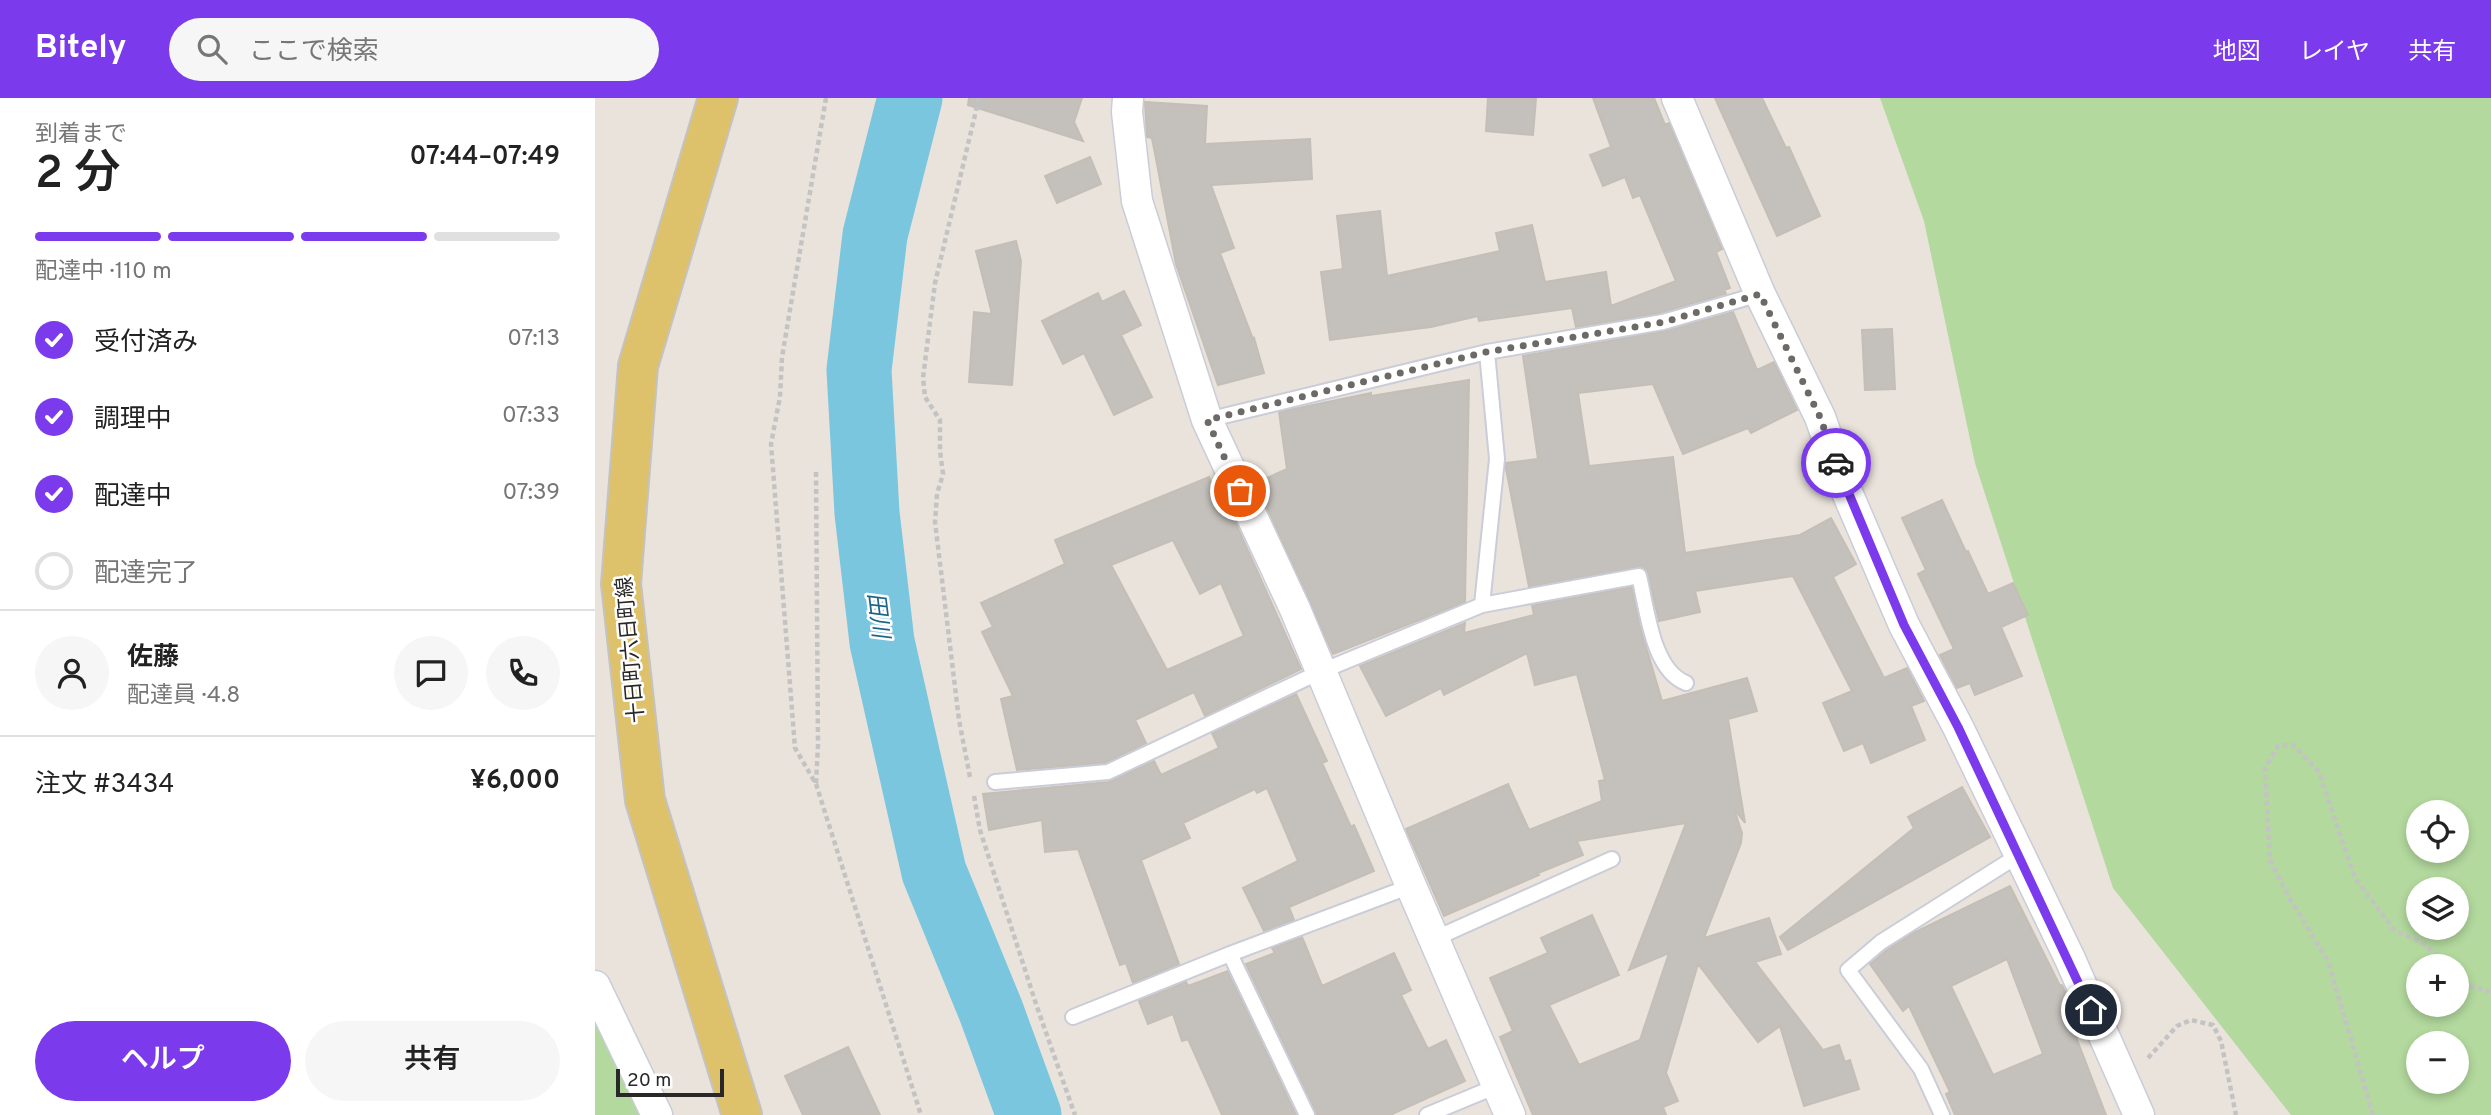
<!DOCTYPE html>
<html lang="ja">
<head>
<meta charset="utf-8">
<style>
  body { margin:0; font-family:Overpass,"Noto Sans JP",sans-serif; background:#f6f6f6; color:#222; height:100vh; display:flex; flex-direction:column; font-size:26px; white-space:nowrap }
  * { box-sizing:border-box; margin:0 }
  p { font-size:23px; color:#767676 }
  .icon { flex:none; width:38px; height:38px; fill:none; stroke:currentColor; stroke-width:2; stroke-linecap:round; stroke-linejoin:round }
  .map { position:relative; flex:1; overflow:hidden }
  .panel { display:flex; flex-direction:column; background:#fff; width:595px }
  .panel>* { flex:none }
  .buttons { position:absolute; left:1811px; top:702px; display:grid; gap:14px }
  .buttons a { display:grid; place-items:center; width:63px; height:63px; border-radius:50%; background:#fff; box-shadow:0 4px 10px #0003; font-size:35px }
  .scale { position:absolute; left:21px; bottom:18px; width:108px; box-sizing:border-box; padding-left:7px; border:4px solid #282828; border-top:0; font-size:19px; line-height:24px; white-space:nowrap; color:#282828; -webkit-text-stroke:5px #fff; paint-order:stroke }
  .pin { position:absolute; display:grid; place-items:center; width:60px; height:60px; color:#fff; margin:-30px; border:4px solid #fff; border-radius:50%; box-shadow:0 2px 7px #0007 }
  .courier { position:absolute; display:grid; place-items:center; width:70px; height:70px; margin:-35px; border:5px solid #7c3aed; border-radius:50%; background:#fff; color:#222; box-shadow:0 2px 9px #0007 }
  .head em { font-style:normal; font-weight:600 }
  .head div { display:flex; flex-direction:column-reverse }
  .head { display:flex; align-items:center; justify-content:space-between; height:119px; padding:0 35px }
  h1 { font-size:46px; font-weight:600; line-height:52px }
  .bar { display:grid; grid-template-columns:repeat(4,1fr); gap:10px 7px; align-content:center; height:84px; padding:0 35px }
  .bar i { height:9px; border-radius:5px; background:#e0e0e0 }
  .bar .on { background:#7c3aed }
  .bar p { grid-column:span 4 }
  .line { display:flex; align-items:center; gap:18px; padding:0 35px; border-top:2px solid #e0e0e0 }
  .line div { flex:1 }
  .round { display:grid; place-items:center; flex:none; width:74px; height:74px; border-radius:37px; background:#f6f6f6 }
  ol { padding:0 35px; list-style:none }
  li { display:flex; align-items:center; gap:21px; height:77px }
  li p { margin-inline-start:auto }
  li .icon { padding:7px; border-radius:50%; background:#7c3aed; color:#fff; stroke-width:4 }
  li:last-child { color:#767676 }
  li i { width:38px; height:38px; border:4px solid #e0e0e0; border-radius:50% }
  .primary-button { display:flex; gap:14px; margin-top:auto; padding:14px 35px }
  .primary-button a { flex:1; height:80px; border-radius:42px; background:#7c3aed; color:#fff; font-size:28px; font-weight:600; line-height:80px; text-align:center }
  .primary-button a+a { background:#f6f6f6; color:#222 }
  header { display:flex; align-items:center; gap:42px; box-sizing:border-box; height:98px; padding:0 35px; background:#7c3aed; color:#fff }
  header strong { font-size:33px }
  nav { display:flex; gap:38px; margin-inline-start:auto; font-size:24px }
  .search { width:490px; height:63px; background:#f6f6f6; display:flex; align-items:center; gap:18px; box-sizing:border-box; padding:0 24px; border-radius:38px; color:#767676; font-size:26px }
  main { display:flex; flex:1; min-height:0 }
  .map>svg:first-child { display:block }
</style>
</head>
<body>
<header>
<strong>Bitely</strong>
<div class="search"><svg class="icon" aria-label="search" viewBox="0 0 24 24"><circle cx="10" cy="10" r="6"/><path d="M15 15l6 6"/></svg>ここで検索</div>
<nav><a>地図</a><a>レイヤ</a><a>共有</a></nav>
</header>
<main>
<section class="panel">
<div class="head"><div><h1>2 分</h1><p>到着まで</p></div><em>07:44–07:49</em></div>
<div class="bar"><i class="on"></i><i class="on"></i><i class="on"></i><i></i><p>配達中 · 110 m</p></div>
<ol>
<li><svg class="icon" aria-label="check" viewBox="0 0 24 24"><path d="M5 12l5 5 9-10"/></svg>受付済み<p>07:13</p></li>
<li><svg class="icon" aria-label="check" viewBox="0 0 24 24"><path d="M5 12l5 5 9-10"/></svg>調理中<p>07:33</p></li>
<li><svg class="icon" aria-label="check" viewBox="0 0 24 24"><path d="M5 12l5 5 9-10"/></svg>配達中<p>07:39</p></li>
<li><i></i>配達完了</li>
</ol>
<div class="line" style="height:126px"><a class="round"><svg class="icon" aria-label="person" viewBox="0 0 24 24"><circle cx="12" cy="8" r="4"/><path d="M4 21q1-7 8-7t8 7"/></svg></a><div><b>佐藤</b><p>配達員 · 4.8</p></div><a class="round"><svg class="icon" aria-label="chat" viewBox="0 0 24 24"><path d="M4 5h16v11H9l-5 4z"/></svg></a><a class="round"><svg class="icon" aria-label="phone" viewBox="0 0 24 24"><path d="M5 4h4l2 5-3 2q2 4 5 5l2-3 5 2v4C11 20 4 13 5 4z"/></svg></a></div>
<div class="line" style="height:91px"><div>注文 #3434</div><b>¥6,000</b></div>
<div class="primary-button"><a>ヘルプ</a><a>共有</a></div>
</section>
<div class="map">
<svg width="1896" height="1017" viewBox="0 0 1896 1017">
  <rect width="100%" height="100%" fill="#e9e3db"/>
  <!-- green -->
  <path fill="#b3d99e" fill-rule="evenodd" d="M1285,0H1896V1017H1696L1518,790L1380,365L1329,123ZM1824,714H1862V752H1824ZM1824,791H1862V830H1824ZM1824,868H1862V906H1824ZM1824,945H1862V984H1824Z
    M0,894L48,1017H0Z"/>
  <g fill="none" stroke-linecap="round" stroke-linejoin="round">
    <!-- river -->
    <path stroke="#7ac6df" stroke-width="65" d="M315,0L280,137L264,272L272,415L287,544L339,774L396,913L434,1017"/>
  </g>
  <!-- building -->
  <path fill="#c4c0bb" stroke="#c4beb6" stroke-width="2" fill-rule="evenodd" d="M374,0H487L479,24L488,43L373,7Z
    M893,0H941L938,37L891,33Z
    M998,0H1059L1070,27L1074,25L1127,151L1121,154L1135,190L1129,192L1131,196L1066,215L981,229L977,210L884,223L883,218L836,229L735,242L726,174L748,171L742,118L785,113L792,178L905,153L901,135L937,127L950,184L1011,174L1016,208L1081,183L1045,97L1038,100L1030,79L1008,88L995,57L1016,49Z
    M1120,0H1167L1191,50L1194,49L1225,118L1182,138Z
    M550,4L612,8L610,46L715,41L717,81L616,87L639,150L625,155L658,241L659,240L669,275L623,287L581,166L557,40L552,39Z
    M495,59L506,86L462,105L450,78Z
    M421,143L426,163L417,287L374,284L379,214L397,216L381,153Z
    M529,193L546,227L526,237L557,299L519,317L489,255L468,266L447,223L503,195L507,204Z
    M1138,214L1162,272L1179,264L1202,312L1156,335L1153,330L1088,356L1058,286L983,295L994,368L1078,359L1090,455L1205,437L1236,420L1261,466L1238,479L1289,580L1312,570L1329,603L1316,608L1330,642L1276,665L1268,645L1249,653L1228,605L1257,593L1198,478L1100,493L1105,514L1064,523L1053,476L1046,469L934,489L911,371V365L943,361L928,258L1070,233Z
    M1297,231L1300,291L1270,292L1267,232Z
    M874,282L870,504L738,556L661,385L692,371L684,314L776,295V298Z
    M614,379L623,402L629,399L706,571L610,618L599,594L540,622L551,645L510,665L422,672L406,601L418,598L387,534L398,529L386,505L470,466L460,442ZM578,442L605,496L626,485L649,538L572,572L516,467Z
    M1347,402L1371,454L1373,453L1393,496L1418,485L1433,517L1406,529L1427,578L1380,597L1375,585L1362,590L1345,557L1359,551L1323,476L1331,472L1307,420Z
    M1037,489L1044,525L1067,603L1152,580L1162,613L1133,621L1150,725L1139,711L1147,735L1146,745L1109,840L1174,820L1186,856L1160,864L1228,952L1244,947L1250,964L1255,962L1264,991L1209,1008L1185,928L1163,944L1103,866L1071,975L1083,1003L1068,1009L1071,1017H938L905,939L918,933L895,880L953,855L946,840L997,817L1024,877L954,907L984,967L1045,942L1074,855L1034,872L1091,725L982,743L988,757L943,775L944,777L849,818L811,731L913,686L934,732L1007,703L1004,683L1010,682L982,576L940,587L932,555L849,597L846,590L791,618L765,568L870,525L869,535L939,517L937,507Z
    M701,596L732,663L727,665L756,729L759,727L779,773L694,809L699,822L669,833L648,790L703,763L672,690L662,695L660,691L588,725L595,740L546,762L584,866L538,885L531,865L525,867L483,751L450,754L447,722L394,732L388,696L514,684L559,663L566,677L624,650L617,635Z
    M1367,689L1395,739L1193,852L1185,839L1319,730L1313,719Z
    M1415,788L1465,888L1467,887L1489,936L1481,939L1511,1017H1360L1351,996L1355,994L1314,908L1308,913L1275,866L1292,852L1318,835ZM1412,861L1448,956L1398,977L1356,888Z
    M707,839L727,888L799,855L816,892L806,897L833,951L851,942L870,983L795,1017H722L651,866L680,855L677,850Z
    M633,873L701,1017H627L593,941L587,943L578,916L553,926L544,903L591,884L593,888Z
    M253,949L285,1017H208L190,978Z"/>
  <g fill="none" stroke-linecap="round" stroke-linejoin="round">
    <defs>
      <path id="lane" d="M612,322L892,254L1068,224L1165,196
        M887,507L902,361L892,254
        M400,684L513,674L727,573L887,507L1044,478C1052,510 1057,572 1091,585
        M839,841L1017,761
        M635,856L712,1017
        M478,919L635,856L816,788
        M832,1017L902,988
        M1347,1017L1326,971L1253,872L1286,844L1424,757"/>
      <path id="street" d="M533,0L532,14L542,103L612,322L700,511L816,788L915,1017
        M1082,0L1165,196L1225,319L1248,385L1309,527L1363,629L1475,861L1544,1017
        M0,888L62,1017"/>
      <path id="primary" d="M123,0L43,268L26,486L50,702L147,1017"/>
    </defs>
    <!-- lane casing -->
    <use href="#lane" stroke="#cacdd8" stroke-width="18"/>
    <!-- street casing -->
    <use href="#street" stroke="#cacdd8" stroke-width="33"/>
    <!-- primary casing -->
    <use href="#primary" stroke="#c3c3c3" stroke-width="42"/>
    <!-- path -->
    <path stroke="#c3c3c3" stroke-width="4.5" stroke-dasharray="5 3.5" stroke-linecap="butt" d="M231,0L187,259L185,299L176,346L200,650L221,686L326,1017
      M375,679L364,622L340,424L342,396L348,376L345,353V322L330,299L328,280L340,185L384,0
      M221,685L223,647L221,374
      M379,698L385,732L442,909L480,1017
      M1862,876L1876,888L1896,894
      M1553,960L1582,928L1596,922L1618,927L1626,943L1641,1017
      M1778,1017L1733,863L1695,801L1675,762L1670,670L1683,648L1698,647L1724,674L1760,780L1800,833L1828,845L1854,868"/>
    <!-- lane -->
    <use href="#lane" stroke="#fff" stroke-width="14"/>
    <!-- street -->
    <use href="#street" stroke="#fff" stroke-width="30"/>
    <!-- primary -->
    <use href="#primary" stroke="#dec16b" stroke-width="38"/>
  </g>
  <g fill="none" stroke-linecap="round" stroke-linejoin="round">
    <!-- done -->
    <path stroke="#6c6967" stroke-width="7" stroke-dasharray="0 12.6" d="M645,393L612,322L891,254L1069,224L1165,196L1225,319L1241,365"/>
    <!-- route -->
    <path stroke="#7c3aed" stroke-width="9" d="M1241,365L1309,527L1363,629L1496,912"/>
  </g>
  <g text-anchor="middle" stroke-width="5" stroke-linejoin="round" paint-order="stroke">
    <!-- street labels -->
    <g font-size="21" fill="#282828" stroke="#fff">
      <text transform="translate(35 552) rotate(-95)" y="7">十日町六日町線</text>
    </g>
    <!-- water labels -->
    <g font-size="23" font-style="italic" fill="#1d6587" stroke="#fff">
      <text transform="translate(284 517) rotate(83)" y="8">田川</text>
    </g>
  </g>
</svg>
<div class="buttons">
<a><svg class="icon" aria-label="locate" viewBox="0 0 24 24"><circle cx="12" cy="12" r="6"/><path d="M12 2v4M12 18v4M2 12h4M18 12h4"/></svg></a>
<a><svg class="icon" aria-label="layers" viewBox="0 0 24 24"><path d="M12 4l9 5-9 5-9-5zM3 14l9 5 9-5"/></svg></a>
<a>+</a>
<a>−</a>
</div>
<div class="scale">20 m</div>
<div class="pin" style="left:645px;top:393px;background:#ea580c"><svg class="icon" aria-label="bag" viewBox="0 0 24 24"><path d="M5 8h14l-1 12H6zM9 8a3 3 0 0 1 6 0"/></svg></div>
<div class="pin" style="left:1496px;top:912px;background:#1f2937"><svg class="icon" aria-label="home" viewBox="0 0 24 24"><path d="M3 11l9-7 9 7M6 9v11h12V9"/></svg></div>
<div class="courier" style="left:1241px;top:365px"><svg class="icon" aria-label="car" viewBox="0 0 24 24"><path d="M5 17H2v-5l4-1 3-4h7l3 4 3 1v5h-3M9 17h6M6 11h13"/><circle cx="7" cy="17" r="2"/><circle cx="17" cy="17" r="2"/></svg></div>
</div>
</main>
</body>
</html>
